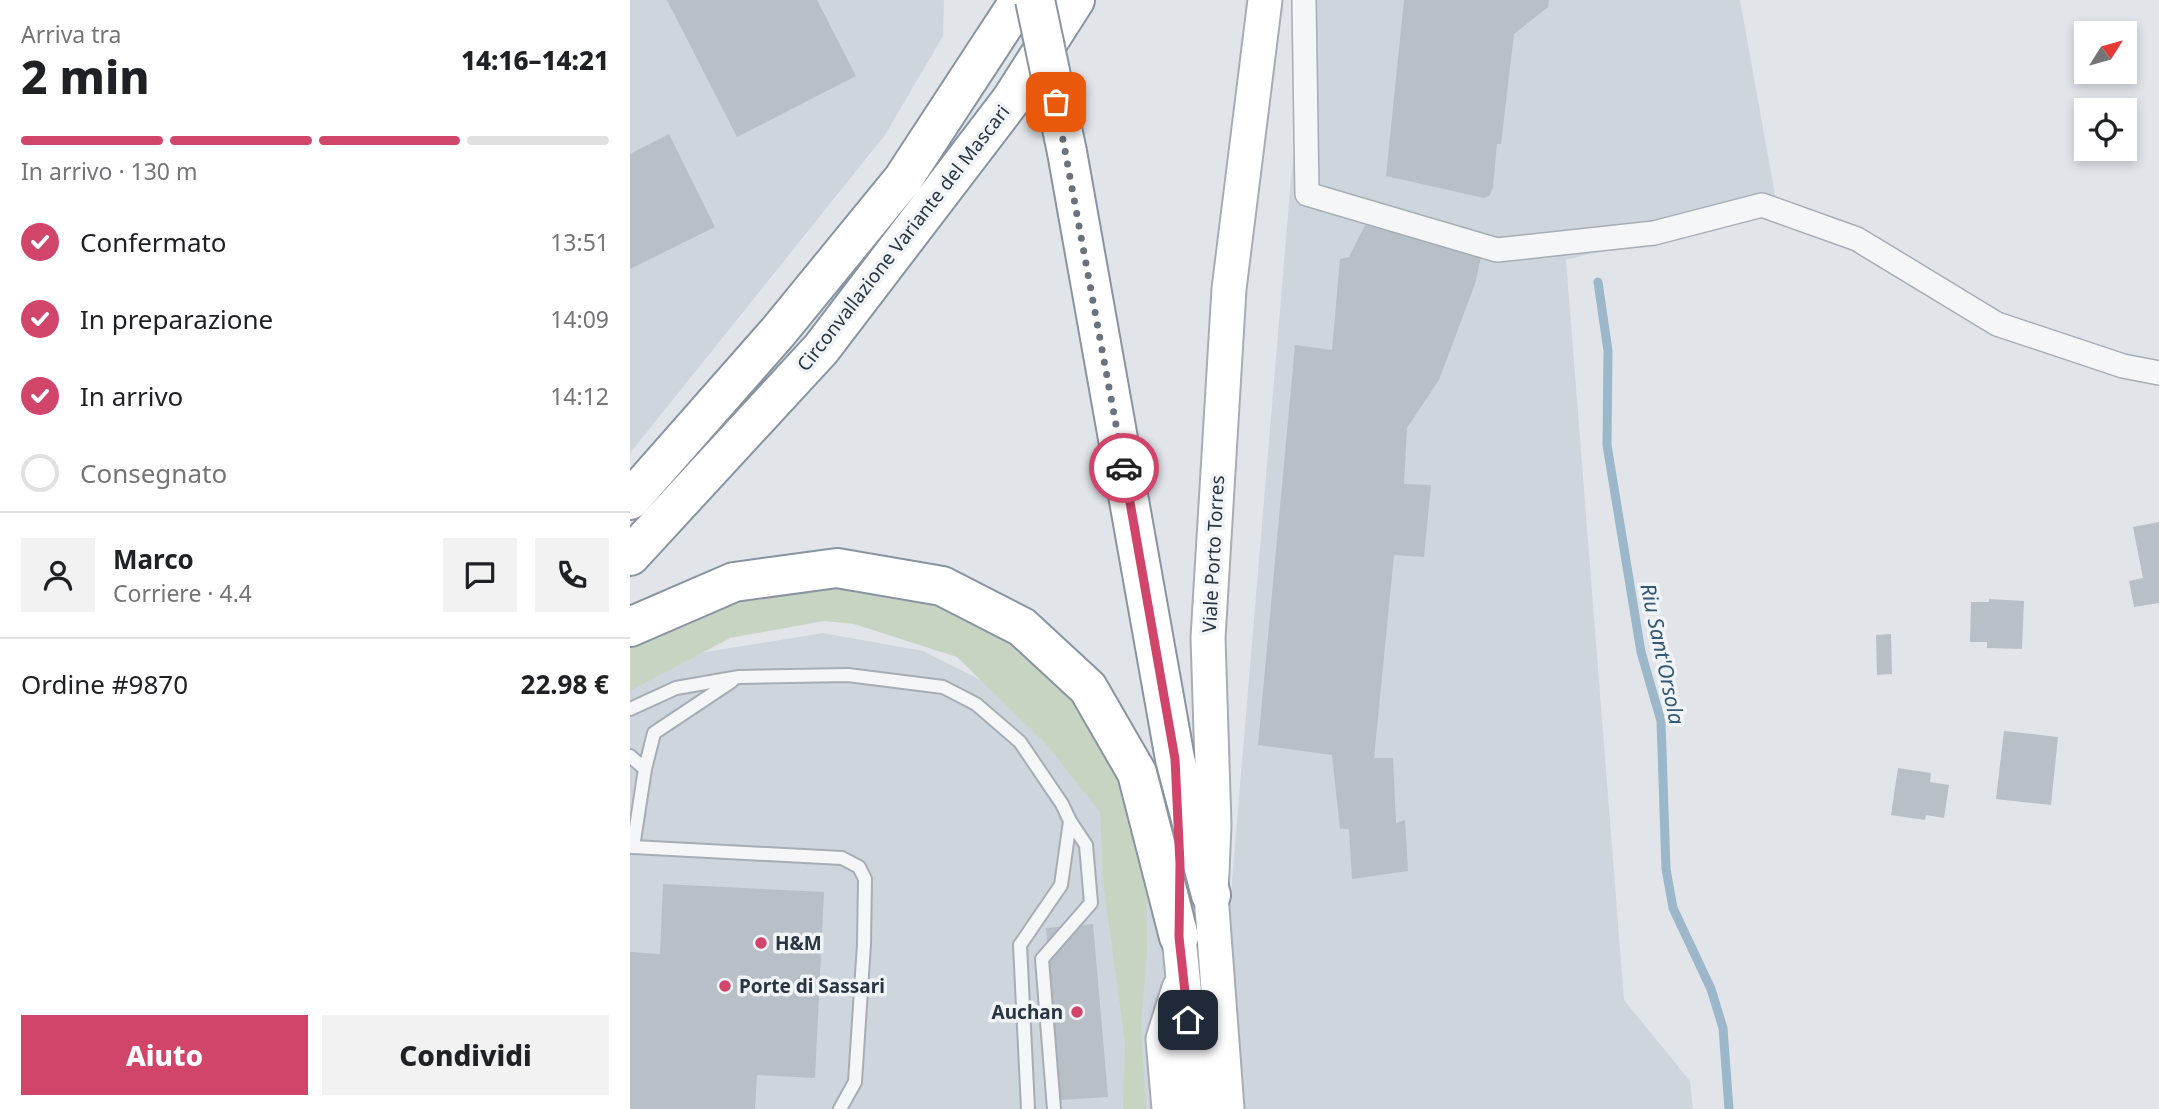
<!DOCTYPE html>
<html lang="it">
<head>
<meta charset="utf-8">
<style>
  body { margin:0; font-family:"Noto Sans",sans-serif; background:#f2f2f2; color:#202124; height:100vh; display:flex; flex-direction:column; font-size:26px; white-space:nowrap }
  * { box-sizing:border-box; margin:0 }
  p { font-size:23px; color:#757577 }
  .icon { flex:none; width:38px; height:38px; fill:none; stroke:currentColor; stroke-width:2; stroke-linecap:round; stroke-linejoin:round }
  .map { position:relative; flex:1; overflow:hidden }
  .side { display:flex; flex-direction:column; background:#fff; width:630px }
  .side>* { flex:none }
  .needle { width:46px; rotate:53deg }
  .tools { position:absolute; left:1444px; top:21px; display:grid; gap:14px }
  .tools a { display:grid; place-items:center; width:63px; height:63px; border-radius:0px; background:#fff; box-shadow:0 4px 10px #0003; font-size:35px }
  .pin { position:absolute; display:grid; place-items:center; width:60px; height:60px; color:#fff; margin:-30px; border-radius:14px; box-shadow:0 4px 10px #0006 }
  .courier { position:absolute; display:grid; place-items:center; width:70px; height:70px; margin:-35px; border:5px solid #d04569; border-radius:50%; background:#fff; color:#222; box-shadow:0 2px 9px #0007 }
  .overview em { font-style:normal; font-weight:800 }
  .overview div { display:flex; flex-direction:column-reverse }
  .overview { display:flex; align-items:center; justify-content:space-between; height:119px; padding:0 21px }
  h1 { font-size:46px; font-weight:800; line-height:52px }
  .bar { display:grid; grid-template-columns:repeat(4,1fr); gap:10px 7px; align-content:center; height:84px; padding:0 21px }
  .bar i { height:9px; border-radius:5px; background:#e0e0e0 }
  .bar .active { background:#d04569 }
  .bar p { grid-column:span 4 }
  .line { display:flex; align-items:center; gap:18px; padding:0 21px; border-top:2px solid #e0e0e0 }
  .line div { flex:1 }
  .round { display:grid; place-items:center; flex:none; width:74px; height:74px; border-radius:0px; background:#f2f2f2 }
  ol { padding:0 21px; list-style:none }
  li { display:flex; align-items:center; gap:21px; height:77px }
  li p { margin-inline-start:auto }
  li .icon { padding:7px; border-radius:50%; background:#d04569; color:#fff; stroke-width:4 }
  li:last-child { color:#757577 }
  li i { width:38px; height:38px; border:4px solid #e0e0e0; border-radius:50% }
  .primary-button { display:flex; gap:14px; margin-top:auto; padding:14px 21px }
  .primary-button a { flex:1; height:80px; border-radius:0px; background:#d04569; color:#fff; font-size:28px; font-weight:800; line-height:80px; text-align:center }
  .primary-button a+a { background:#f2f2f2; color:#202124 }
  main { display:flex; flex:1; min-height:0 }
  .map>svg:first-child { display:block }
</style>
</head>
<body>
<main>
<section class="side">
<div class="overview"><div><h1>2 min</h1><p>Arriva tra</p></div><em>14:16–14:21</em></div>
<div class="bar"><i class="active"></i><i class="active"></i><i class="active"></i><i></i><p>In arrivo · 130 m</p></div>
<ol>
<li><svg class="icon" aria-label="check" viewBox="0 0 24 24"><path d="M5 12l5 5 9-10"/></svg>Confermato<p>13:51</p></li>
<li><svg class="icon" aria-label="check" viewBox="0 0 24 24"><path d="M5 12l5 5 9-10"/></svg>In preparazione<p>14:09</p></li>
<li><svg class="icon" aria-label="check" viewBox="0 0 24 24"><path d="M5 12l5 5 9-10"/></svg>In arrivo<p>14:12</p></li>
<li><i></i>Consegnato</li>
</ol>
<div class="line" style="height:126px"><a class="round"><svg class="icon" aria-label="person" viewBox="0 0 24 24"><circle cx="12" cy="8" r="4"/><path d="M4 21q1-7 8-7t8 7"/></svg></a><div><b>Marco</b><p>Corriere · 4.4</p></div><a class="round"><svg class="icon" aria-label="chat" viewBox="0 0 24 24"><path d="M4 5h16v11H9l-5 4z"/></svg></a><a class="round"><svg class="icon" aria-label="phone" viewBox="0 0 24 24"><path d="M5 4h4l2 5-3 2q2 4 5 5l2-3 5 2v4C11 20 4 13 5 4z"/></svg></a></div>
<div class="line" style="height:91px"><div>Ordine #9870</div><b>22.98 €</b></div>
<div class="primary-button"><a>Aiuto</a><a>Condividi</a></div>
</section>
<div class="map">
<svg width="1529" height="1109" viewBox="0 0 1529 1109">
  <rect width="100%" height="100%" fill="#e1e5ea"/>
  <!-- built -->
  <path fill="#cfd5dc" d="M0,0H314L313,36L255,135L0,453Z
    M679,0H1110L1147,206L936,260L994,1000L1060,1081L1063,1109H0V682L33,659L193,633L293,651L376,693L476,804L525,900L601,893L660,191Z"/>
  <!-- green -->
  <path fill="#c8d4c2" d="M214,581L349,615L442,689L500,790L516,863L517,952L511,1025L516,1109H493L495,1043L473,881L470,812L416,744L327,657L224,624L194,621L100,638L0,691V642L95,594Z"/>
  <g fill="none" stroke-linecap="round" stroke-linejoin="round">
    <!-- stream -->
    <path stroke="#9cb7ca" stroke-width="9" d="M968,282L978,351L977,445L1011,652L1031,721L1036,869L1043,908L1081,989L1093,1028L1099,1109"/>
  </g>
  <!-- building -->
  <path fill="#b8bfc7" d="M37,0H187L226,76L107,137Z
    M774,0H919L918,7L884,34L871,144H867L863,187L860,195L854,198L756,176Z
    M39,134L85,227L0,269V154Z
    M735,225L852,253L845,284L809,380L777,428L774,484L801,485L794,557L764,555L744,758H763L766,823L775,820L778,871L722,879L719,829H710L702,755L628,745L665,345L702,350L710,259L719,257Z
    M1529,522V603L1504,607L1499,581L1513,578L1503,527Z
    M1359,599L1394,601L1392,649L1357,648V642H1340L1341,602H1359Z
    M1261,634L1262,674L1247,675L1246,635Z
    M1374,731L1428,737L1421,805L1366,799Z
    M1268,768L1301,773L1300,782L1319,785L1314,818L1296,815L1295,820L1261,815Z
    M33,884L194,892L185,1078L127,1075L125,1109H0V952L30,954Z
    M463,924L478,1097L430,1100L416,928Z"/>
  <g fill="none" stroke-linecap="round" stroke-linejoin="round">
    <defs>
      <path id="lane" d="M102,681L24,733L15,769L3,847L212,858L229,867L235,879L234,944L225,1082L210,1109
        M0,709L46,688L109,677L218,675L313,687L346,704L390,742L432,804L440,821L431,885L390,945L398,1109
        M0,756L15,769
        M424,1109L412,959L461,903L456,845L440,821"/>
      <path id="street" d="M674,0L677,194L867,250L1024,233L1132,205L1227,239L1367,324L1493,366L1529,373"/>
      <path id="secondary" d="M549,937L566,1109
        M539,1109L533,1039L549,988
        M597,1109L581,895L584,825L578,638L599,289L635,0"/>
      <path id="highway" d="M437,152L545,759L581,895
        M0,500L148,332L273,179L390,0
        M0,556L191,349L381,100L445,0
        M0,627L104,582L207,568L312,586L392,627L458,688L507,773L549,937"/>
    </defs>
    <!-- lane casing -->
    <use href="#lane" stroke="#a6adb4" stroke-width="16"/>
    <!-- street casing -->
    <use href="#street" stroke="#a6adb4" stroke-width="26"/>
    <!-- secondary casing -->
    <use href="#secondary" stroke="#a6adb4" stroke-width="37"/>
    <!-- highway casing -->
    <use href="#highway" stroke="#8894a1" stroke-width="42"/>
    <!-- path -->
    <path stroke="#bbc0c5" stroke-width="4.5" stroke-dasharray="5 5" stroke-linecap="butt" d="M170,985L211,987"/>
    <!-- lane -->
    <use href="#lane" stroke="#f4f6f8" stroke-width="12"/>
    <!-- street -->
    <use href="#street" stroke="#f4f6f8" stroke-width="23"/>
    <!-- secondary -->
    <use href="#secondary" stroke="#fff" stroke-width="33"/>
    <!-- highway -->
    <use href="#highway" stroke="#fff" stroke-width="38"/>
    <defs>
      <path id="highway-bridge" d="M405,0L437,152"/>
    </defs>
    <!-- highway-bridge casing -->
    <use href="#highway-bridge" stroke="#8894a1" stroke-width="42" stroke-linecap="butt"/>
    <!-- highway-bridge -->
    <use href="#highway-bridge" stroke="#fff" stroke-width="38"/>
  </g>
  <g fill="none" stroke-linecap="round" stroke-linejoin="round">
    <!-- done -->
    <path stroke="#69737d" stroke-width="7" stroke-dasharray="0 12.6" d="M426,102L494,468"/>
    <!-- route -->
    <path stroke="#d04569" stroke-width="9" d="M494,468L545,759L550,864L549,937L558,1020"/>
  </g>
  <!-- markers -->
  <g fill="#d04569" stroke="#f1f4f7" stroke-width="2.5">
    <circle cx="131" cy="943" r="7"/>
    <circle cx="95" cy="986" r="7"/>
    <circle cx="447" cy="1012" r="7"/>
  </g>
  <g text-anchor="middle" stroke-width="7" stroke-linejoin="round" paint-order="stroke">
    <!-- street labels -->
    <g font-size="19" fill="#293542" stroke="#f1f4f7">
      <text transform="translate(273 238) rotate(-52)" y="7">Circonvallazione Variante del Mascari</text>
      <text transform="translate(583 554) rotate(-87)" y="7">Viale Porto Torres</text>
    </g>
    <!-- poi labels -->
    <g font-size="19" font-weight="bold" fill="#293542" stroke="#f1f4f7" text-anchor="start">
      <text x="145" y="950">H&amp;M</text>
      <text x="109" y="993">Porte di Sassari</text>
      <text x="433" y="1019" text-anchor="end">Auchan</text>
    </g>
    <!-- water labels -->
    <g font-size="21" font-style="italic" fill="#335876" stroke="#f1f4f7">
      <text transform="translate(1032 654) rotate(78)" y="7">Riu Sant'Orsola</text>
    </g>
  </g>
</svg>
<div class="tools">
<a><svg class="needle" viewBox="-14 -14 28 28"><path d="M0-13l5 13h-10z" fill="#e53935"/><path d="M0 13l5-13h-10z" fill="#757577"/></svg></a>
<a><svg class="icon" aria-label="locate" viewBox="0 0 24 24"><circle cx="12" cy="12" r="6"/><path d="M12 2v4M12 18v4M2 12h4M18 12h4"/></svg></a>
</div>
<div class="pin" style="left:426px;top:102px;background:#ea580c"><svg class="icon" aria-label="bag" viewBox="0 0 24 24"><path d="M5 8h14l-1 12H6zM9 8a3 3 0 0 1 6 0"/></svg></div>
<div class="pin" style="left:558px;top:1020px;background:#1f2937"><svg class="icon" aria-label="home" viewBox="0 0 24 24"><path d="M3 11l9-7 9 7M6 9v11h12V9"/></svg></div>
<div class="courier" style="left:494px;top:468px"><svg class="icon" aria-label="car" viewBox="0 0 24 24"><path d="M5 17H2v-5l4-1 3-4h7l3 4 3 1v5h-3M9 17h6M6 11h13"/><circle cx="7" cy="17" r="2"/><circle cx="17" cy="17" r="2"/></svg></div>
</div>
</main>
</body>
</html>
